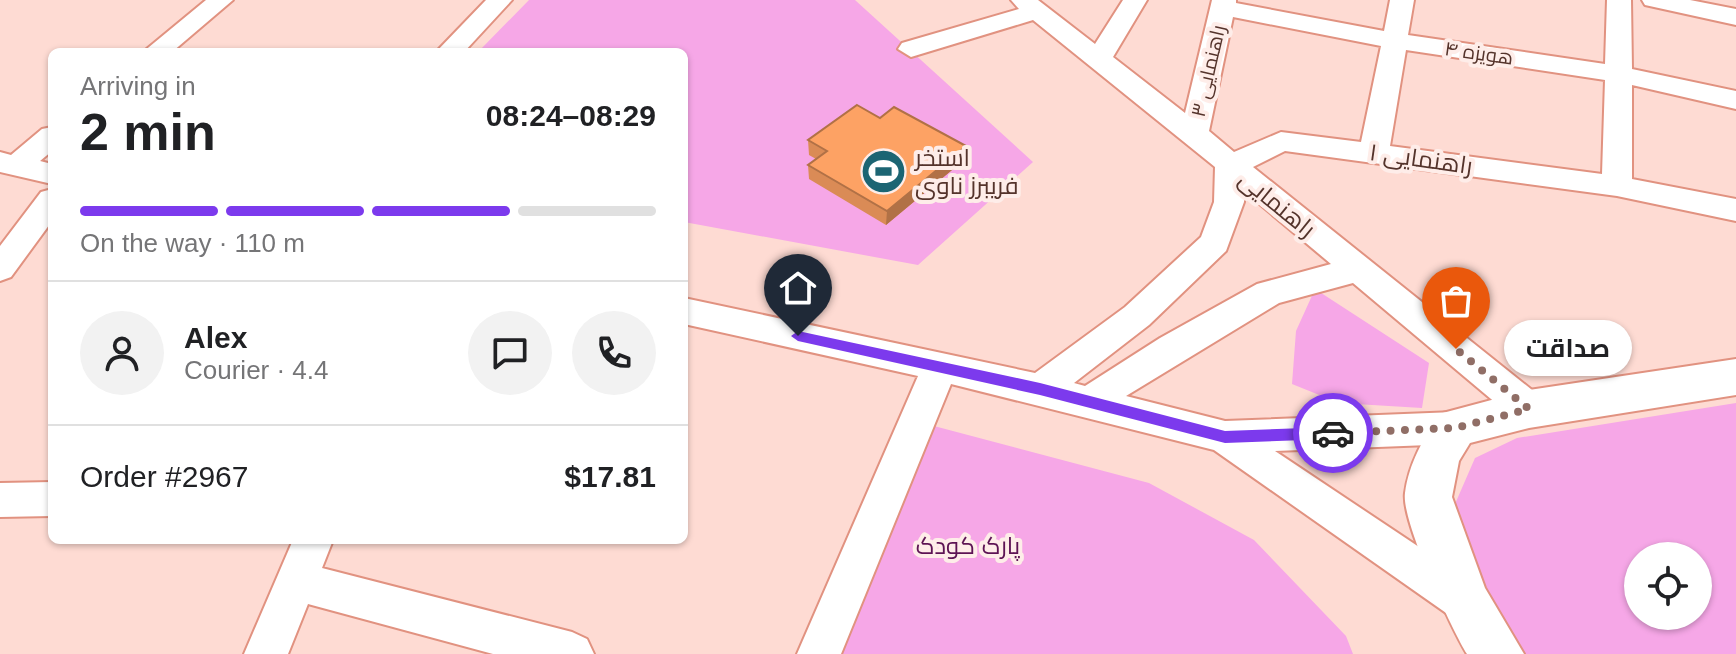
<!DOCTYPE html>
<html lang="en">
<head>
<meta charset="utf-8">
<style>
  body { margin:0; font-family:Arial,Cairo,sans-serif; background:#f2f2f2; color:#202124; height:100vh; display:flex; flex-direction:column; font-size:30px; white-space:nowrap }
  * { box-sizing:border-box; margin:0 }
  p { font-size:26px; color:#757577 }
  .icon { flex:none; width:44px; height:44px; fill:none; stroke:currentColor; stroke-width:2; stroke-linecap:round; stroke-linejoin:round }
  .map { position:relative; flex:1; overflow:hidden }
  .details { position:absolute; left:48px; top:48px; width:640px; height:496px; display:flex; flex-direction:column; background:#fff; border-radius:12px; box-shadow:0 2px 6px #0004 }
  .details>* { flex:none }
  .fabs { position:absolute; left:1624px; top:542px; display:grid; gap:16px }
  .fabs a { display:grid; place-items:center; width:88px; height:88px; border-radius:50%; background:#fff; box-shadow:0 2px 6px #0004; font-size:40px }
  .pin { position:absolute; display:grid; place-items:center; width:68px; height:68px; color:#fff; margin:-82px -34px; border-radius:50% 50% 50% 0; rotate:-45deg; box-shadow:0 0 8px #0007 }
  .pin .icon { rotate:45deg }
  .courier { position:absolute; display:grid; place-items:center; width:80px; height:80px; margin:-40px; border:6px solid #7c3aed; border-radius:50%; background:#fff; color:#222; box-shadow:0 2px 10px #0007 }
  .bubble { position:absolute; height:56px; border-radius:28px; background:#fff; box-shadow:0 2px 6px #0004; font-size:26px; font-weight:700; line-height:56px; text-align:center }
  .headline em { font-style:normal; font-weight:700 }
  .headline div { display:flex; flex-direction:column-reverse }
  .headline { display:flex; align-items:center; justify-content:space-between; height:136px; padding:0 32px }
  h1 { font-size:52px; font-weight:700; line-height:60px }
  .bar { display:grid; grid-template-columns:repeat(4,1fr); gap:12px 8px; align-content:center; height:96px; padding:0 32px }
  .bar i { height:10px; border-radius:6px; background:#e0e0e0 }
  .bar .current { background:#7c3aed }
  .bar p { grid-column:span 4 }
  .line { display:flex; align-items:center; gap:20px; padding:0 32px; border-top:2px solid #e0e0e0 }
  .line div { flex:1 }
  .round { display:grid; place-items:center; flex:none; width:84px; height:84px; border-radius:42px; background:#f2f2f2 }
  .map>svg:first-child { display:block }
</style>
</head>
<body>
<div class="map">
<svg width="1736" height="654" viewBox="0 0 1736 654">
  <rect width="100%" height="100%" fill="#fedbd3"/>
  <!-- green -->
  <path fill="#f6a7e7" fill-rule="evenodd" d="M529,0H855L1033,162L918,265L684,222V52H478Z
    M1315,289L1429,363L1422,408L1339,403L1292,384L1296,331Z
    M1736,403V654H1524L1471,569L1455,504L1475,458L1517,438ZM1638,556H1698V616H1638Z
    M900,417L1149,483L1254,540L1346,636L1353,654H841L814,634Z"/>
  <g fill="none" stroke-linecap="round" stroke-linejoin="round">
    <defs>
      <path id="minor" d="M206,0H233L172,52H143Z
        M486,0H512L464,52H436Z
        M1011,0H1038L1095,44L1123,0H1147L1113,57L1185,113L1212,0H1236V3L1384,31L1390,0H1414L1408,35L1605,64L1607,0H1631L1632,69L1736,91V109L1632,85V179L1736,199V221L1617,196L1285,151L1253,167L1542,398L1547,409L1542,420L1529,424L1516,420L1353,283L1279,303L1126,396L1225,421L1455,412L1468,417L1473,428L1468,439L1455,444L1275,451L1479,587L1485,601L1479,615L1464,621L1449,615L1214,450L951,384L841,654H797L918,376L684,324V298L1035,373L1125,307L1201,237L1214,202L1215,167L1033,20L911,57L898,49L902,43L1019,9ZM1233,17L1381,46L1361,142L1281,132L1234,152L1209,131ZM1406,50L1605,80L1602,174L1390,146ZM1244,191L1331,264L1257,284L1160,338L1085,386L1074,383L1149,325L1226,251L1244,202Z
        M1642,0H1690L1736,9V25L1645,5Z
        M52,127V151L40,161L52,164V184L0,172V152L11,155L42,129Z
        M52,189V221L11,277L0,281V246L41,192Z
        M52,482V516L0,517V483Z
        M293,540H333L322,568L572,632L587,639L594,654H493L308,604L288,654H244Z"/>
      <path id="major" d="M1736,359V395L1529,428L1470,443L1459,461L1452,497L1485,588L1524,654H1467C1451,628 1401,520 1405,493C1409,463 1423,440 1439,414L1529,390Z"/>
    </defs>
    <!-- minor casing -->
    <use href="#minor" stroke="#e19280" stroke-width="4"/>
    <!-- major casing -->
    <use href="#major" stroke="#e19280" stroke-width="4"/>
    <!-- minor -->
    <use href="#minor" fill="#fff" fill-rule="evenodd"/>
    <!-- major -->
    <use href="#major" fill="#fff" fill-rule="evenodd"/>
  </g>
  <!-- wall -->
  <path fill="#da8b56" d="M880,118L966,146L964,160L886,225L809,179L808,165L816,159L809,155L808,140Z"/>
  <!-- shaded-wall -->
  <path fill="#b17146" d="M966,146L964,160L886,225L887,211Z"/>
  <!-- building -->
  <path fill="#fda264" stroke="#b17146" stroke-width="2" d="M857,105L880,118L894,107L966,146L887,211L808,165L827,151L808,140Z"/>
  <!-- route -->
  <path fill="#7c3aed" d="M798,331L1040,383L1225,431L1333,427L1340,433L1333,439L1225,443L1040,395L798,341L791,336Z"/>
  <g fill="none" stroke-linecap="round" stroke-linejoin="round">
    <!-- done -->
    <path stroke="#906e66" stroke-width="8" stroke-dasharray="0 14.4" d="M1333,433L1455,428L1529,409L1456,349"/>
  </g>
  <!-- icons -->
  <defs>
    <symbol id="stadium-disc" viewBox="-11 -11 22 22"><circle r="9.5" fill="#1c6573" stroke="#feede9"/><path d="M0-5a6.5 5 0 1 0 0 10a6.5 5 0 1 0 0-10ZM-3.5-1.8h7v3.6h-7Z" fill="#fff"/></symbol>
  </defs>
  <g fill-rule="evenodd">
    <use href="#stadium-disc" x="858" y="146" width="51" height="51"/>
  </g>
  <g text-anchor="middle" stroke-width="8" stroke-linejoin="round" paint-order="stroke">
    <!-- far-street labels -->
    <g font-size="20" fill="#54332b" stroke="#feede9">
      <text transform="translate(1479 53) rotate(8)" y="7">هویزه ۴</text>
      <text transform="translate(1208 71) rotate(-77)" y="7">راهنمایی ۳</text>
    </g>
    <!-- poi labels -->
    <g font-size="24" fill="#54332b" stroke="#feede9" text-anchor="start">
      <text x="915" y="166">استخر<tspan x="915" dy="28">فریبرز ناوی</tspan></text>
    </g>
    <!-- street labels -->
    <g font-size="24" fill="#54332b" stroke="#feede9">
      <text transform="translate(1421 159) rotate(8)" y="8">راهنمایی ۱</text>
      <text transform="translate(1277 204) rotate(39)" y="8">راهنمایی</text>
    </g>
    <!-- park labels -->
    <g font-size="24" fill="#5d1354" stroke="#feede9">
      <text x="968" y="554">پارک کودک</text>
    </g>
  </g>
</svg>
<div class="fabs">
<a><svg class="icon" aria-label="locate" viewBox="0 0 24 24"><circle cx="12" cy="12" r="6"/><path d="M12 2v4M12 18v4M2 12h4M18 12h4"/></svg></a>
</div>
<div class="pin" style="left:1456px;top:349px;background:#ea580c"><svg class="icon" aria-label="bag" viewBox="0 0 24 24"><path d="M5 8h14l-1 12H6zM9 8a3 3 0 0 1 6 0"/></svg></div>
<div class="pin" style="left:798px;top:336px;background:#1f2937"><svg class="icon" aria-label="home" viewBox="0 0 24 24"><path d="M3 11l9-7 9 7M6 9v11h12V9"/></svg></div>
<div class="courier" style="left:1333px;top:433px"><svg class="icon" aria-label="car" viewBox="0 0 24 24"><path d="M5 17H2v-5l4-1 3-4h7l3 4 3 1v5h-3M9 17h6M6 11h13"/><circle cx="7" cy="17" r="2"/><circle cx="17" cy="17" r="2"/></svg></div>
<div class="bubble" style="left:1504px;top:320px;width:128px">صداقت</div>
<section class="details">
<div class="headline"><div><h1>2 min</h1><p>Arriving in</p></div><em>08:24–08:29</em></div>
<div class="bar"><i class="current"></i><i class="current"></i><i class="current"></i><i></i><p>On the way · 110 m</p></div>
<div class="line" style="height:144px"><a class="round"><svg class="icon" aria-label="person" viewBox="0 0 24 24"><circle cx="12" cy="8" r="4"/><path d="M4 21q1-7 8-7t8 7"/></svg></a><div><b>Alex</b><p>Courier · 4.4</p></div><a class="round"><svg class="icon" aria-label="chat" viewBox="0 0 24 24"><path d="M4 5h16v11H9l-5 4z"/></svg></a><a class="round"><svg class="icon" aria-label="phone" viewBox="0 0 24 24"><path d="M5 4h4l2 5-3 2q2 4 5 5l2-3 5 2v4C11 20 4 13 5 4z"/></svg></a></div>
<div class="line" style="height:104px"><div>Order #2967</div><b>$17.81</b></div>
</section>
</div>
</body>
</html>
